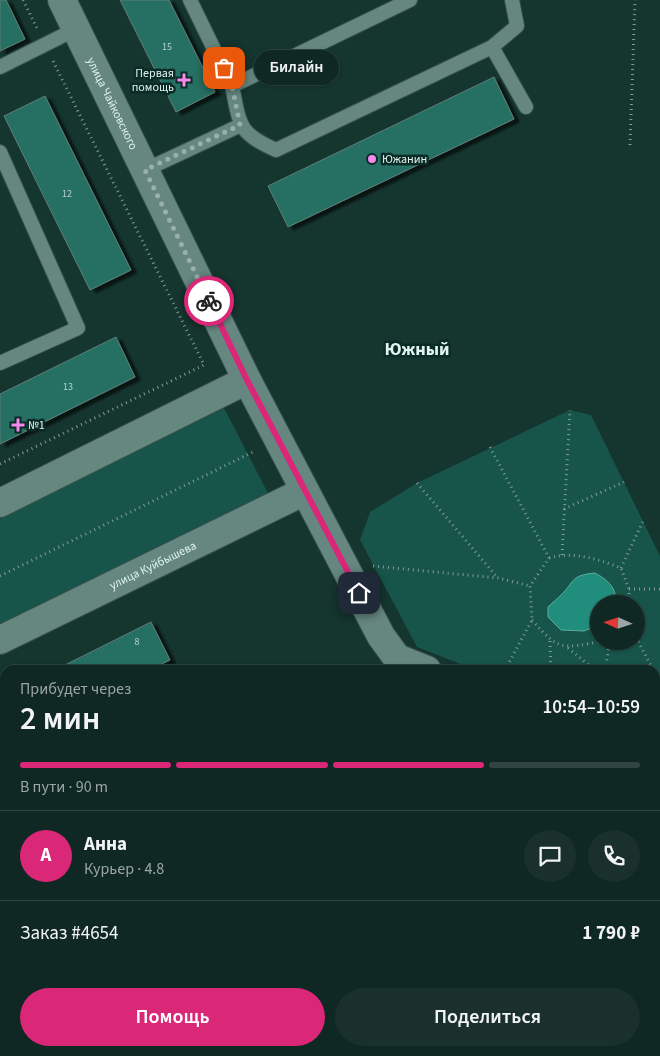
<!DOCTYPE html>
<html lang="ru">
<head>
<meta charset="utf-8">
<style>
  body { margin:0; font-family:"Source Sans 3",sans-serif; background:#19302b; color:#f1f3f6; height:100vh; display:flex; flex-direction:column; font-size:19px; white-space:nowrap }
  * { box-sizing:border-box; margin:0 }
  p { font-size:16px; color:#9ca6a6 }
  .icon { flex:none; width:28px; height:28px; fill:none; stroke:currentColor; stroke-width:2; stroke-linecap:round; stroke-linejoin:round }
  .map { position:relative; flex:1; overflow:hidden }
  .side { position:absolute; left:0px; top:665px; width:660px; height:391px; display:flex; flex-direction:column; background:#102823; border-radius:15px 15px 0 0; box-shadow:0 1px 4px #0004,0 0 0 1px #304441 }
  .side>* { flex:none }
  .needle { width:32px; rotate:273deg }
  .tools { position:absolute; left:590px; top:595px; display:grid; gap:10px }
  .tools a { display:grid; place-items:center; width:55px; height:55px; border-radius:50%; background:#102823; box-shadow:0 1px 4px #0004,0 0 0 1px #304441; font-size:25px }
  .pin { position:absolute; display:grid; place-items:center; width:42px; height:42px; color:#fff; margin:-21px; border-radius:10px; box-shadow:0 2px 8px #0006 }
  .courier { position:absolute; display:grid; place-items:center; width:50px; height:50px; margin:-25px; border:4px solid #db2777; border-radius:50%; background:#fff; color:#222; box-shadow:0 1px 6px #0007 }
  .bubble { position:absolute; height:35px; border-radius:18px; background:#102823; box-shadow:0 1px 4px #0004,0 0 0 1px #304441; font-size:16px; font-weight:600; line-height:35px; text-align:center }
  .overview em { font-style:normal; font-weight:600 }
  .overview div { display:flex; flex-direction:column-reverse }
  .overview { display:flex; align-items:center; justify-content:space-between; height:85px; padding:0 20px }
  h1 { font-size:32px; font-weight:600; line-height:38px }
  .bar { display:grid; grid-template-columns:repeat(4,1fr); gap:8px 5px; align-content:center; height:60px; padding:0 20px }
  .bar i { height:6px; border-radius:4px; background:#304441 }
  .bar .current { background:#db2777 }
  .bar p { grid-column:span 4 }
  .line { display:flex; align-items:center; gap:12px; padding:0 20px; border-top:1px solid #304441 }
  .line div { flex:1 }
  .round { display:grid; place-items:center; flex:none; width:52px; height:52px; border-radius:26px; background:#19302b }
  .button { display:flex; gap:10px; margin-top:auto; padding:10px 20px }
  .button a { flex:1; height:58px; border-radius:30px; background:#db2777; color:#fff; font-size:20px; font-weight:600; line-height:58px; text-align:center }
  .button a+a { background:#19302b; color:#f1f3f6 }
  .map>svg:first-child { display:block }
</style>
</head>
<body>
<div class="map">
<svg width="660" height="1056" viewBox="0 0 660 1056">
  <defs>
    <filter id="shadow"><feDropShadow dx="5.5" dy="3" stdDeviation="1" flood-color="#0009"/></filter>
  </defs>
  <rect width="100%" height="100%" fill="#15352f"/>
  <!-- green -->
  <path fill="#17544a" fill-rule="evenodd" d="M222,404L269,495L0,627V515Z
    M570,410L591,415L660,556V689L655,691V670H476L417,647L360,540L370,512L417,483ZM599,604H636V641H599Z
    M17,1051H56L58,1056H7Z"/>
  <!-- water -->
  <path fill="#218e7d" stroke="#5bac9f" d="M595,573C608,580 617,588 616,604H599V625L584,631L561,630L548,617V607C552,603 556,600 560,596C575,582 570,575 595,573Z"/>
  <!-- building -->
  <path fill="#286f63" stroke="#5e7f78" filter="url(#shadow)" d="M0,0H6L25,39L0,51Z
    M120,0H169L215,92L176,112Z
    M494,77L514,119L288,227L268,186Z
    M45,96L131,270L90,290L4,116Z
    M116,337L135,377L0,444V394Z
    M151,622L170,660L149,670H55Z"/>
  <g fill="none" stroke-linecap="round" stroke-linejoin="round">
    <defs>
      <path id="lane" d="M190,0L232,86
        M410,0L232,86C240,124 237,133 276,150L492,47L517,26L512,0
        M492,47L526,107
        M0,67L76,29
        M0,152L78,328L0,363
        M145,170L241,125
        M0,786L5,784
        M0,865L5,872
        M0,936L5,934
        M0,1039L5,1036
        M87,1051L89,1056
        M164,1051L166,1056
        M602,1051L604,1056"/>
      <g id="street">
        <path id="s1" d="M62,0L247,380L381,636L397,658L427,670"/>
        <path d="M0,503L247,380"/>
        <path id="s2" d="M0,640L305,491"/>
        <path d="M655,715L660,713"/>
        <path d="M655,838L660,849"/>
      </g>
    </defs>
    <!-- lane casing -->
    <use href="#lane" stroke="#36504c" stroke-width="16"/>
    <!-- street casing -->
    <use href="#street" stroke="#36504c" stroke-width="30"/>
    <!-- path -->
    <path stroke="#829b96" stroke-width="3" stroke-dasharray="1 4" stroke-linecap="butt" d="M23,0L37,28
      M630,145L635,0
      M490,447L549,558L530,586L532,620L505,670
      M0,464L204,365L53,61
      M417,483L497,577
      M564,509L624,482
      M562,555L570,410
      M549,558C574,551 597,559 621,568L629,589
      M373,566L498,578L530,586
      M621,568L643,521
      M0,576L255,451
      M629,604V589H660
      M532,620C559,651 562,649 602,641
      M636,637L653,670
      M550,641L551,670
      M568,648L595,670
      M605,670L610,641
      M655,675L660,685"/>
    <!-- lane -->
    <use href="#lane" stroke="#658780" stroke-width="14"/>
    <!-- street -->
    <use href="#street" stroke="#658780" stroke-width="28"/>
  </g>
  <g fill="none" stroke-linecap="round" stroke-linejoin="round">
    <!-- done -->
    <path stroke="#9ab0ac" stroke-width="5" stroke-dasharray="0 9" d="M209,301L145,170L240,125L232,86L224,68"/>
    <!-- route -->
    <path stroke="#db2777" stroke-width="6" d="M209,301L247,380L359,593"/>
  </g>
  <!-- markers -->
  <g fill="#f589ee" stroke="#0a2b26" stroke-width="2">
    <path d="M181.5 72.5h5v5h5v5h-5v5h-5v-5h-5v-5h5z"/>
    <circle cx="372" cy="159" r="5"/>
    <path d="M15.5 417.5h5v5h5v5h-5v5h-5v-5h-5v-5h5z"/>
  </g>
  <g text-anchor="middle" stroke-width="5" stroke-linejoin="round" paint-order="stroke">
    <!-- number labels -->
    <g font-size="10" fill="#b3d2cc">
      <text x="167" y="50">15</text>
      <text x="67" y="197">12</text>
      <text x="68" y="390">13</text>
      <text x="137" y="645">8</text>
    </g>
    <!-- poi labels -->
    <g font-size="12" fill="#e1f3ef" stroke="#0a2b26" text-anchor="start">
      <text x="174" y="77" text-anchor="end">Первая<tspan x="174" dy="14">помощь</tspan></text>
      <text x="382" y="163">Южанин</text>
      <text x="28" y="429">№1</text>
    </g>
    <!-- street labels -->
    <g font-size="12" fill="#e1f3ef" stroke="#0a2b26">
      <text dy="4" stroke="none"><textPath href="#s1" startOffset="115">улица Чайковского</textPath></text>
      <text dy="4" stroke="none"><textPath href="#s2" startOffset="170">улица Куйбышева</textPath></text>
    </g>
    <!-- district labels -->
    <g font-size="18" font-weight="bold" fill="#e1f3ef" stroke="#0a2b26">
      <text x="417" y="355">Южный</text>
    </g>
  </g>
</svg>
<div class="tools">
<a><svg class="needle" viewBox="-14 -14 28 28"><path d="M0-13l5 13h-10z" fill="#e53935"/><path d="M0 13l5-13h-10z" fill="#9ca6a6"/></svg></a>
</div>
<div class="pin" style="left:224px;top:68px;background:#ea580c"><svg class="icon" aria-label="bag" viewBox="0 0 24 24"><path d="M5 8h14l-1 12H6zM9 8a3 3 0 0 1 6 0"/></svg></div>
<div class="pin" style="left:359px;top:593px;background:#1f2937"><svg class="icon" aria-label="home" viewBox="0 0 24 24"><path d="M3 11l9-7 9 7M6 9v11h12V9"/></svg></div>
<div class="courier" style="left:209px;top:301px"><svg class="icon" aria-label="bike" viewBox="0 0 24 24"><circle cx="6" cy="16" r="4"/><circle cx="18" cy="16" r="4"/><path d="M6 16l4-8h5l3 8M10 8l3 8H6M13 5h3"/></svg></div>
<div class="bubble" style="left:254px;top:50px;width:85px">Билайн</div>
<section class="side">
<div class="overview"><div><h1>2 мин</h1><p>Прибудет через</p></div><em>10:54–10:59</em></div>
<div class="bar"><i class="current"></i><i class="current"></i><i class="current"></i><i></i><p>В пути · 90 m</p></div>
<div class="line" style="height:90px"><b class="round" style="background:#db2777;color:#fff">А</b><div><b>Анна</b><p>Курьер · 4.8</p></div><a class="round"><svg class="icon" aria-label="chat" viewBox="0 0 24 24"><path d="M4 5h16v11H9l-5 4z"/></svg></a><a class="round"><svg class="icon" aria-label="phone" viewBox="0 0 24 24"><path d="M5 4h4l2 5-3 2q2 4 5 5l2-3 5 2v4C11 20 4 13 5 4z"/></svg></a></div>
<div class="line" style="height:65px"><div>Заказ #4654</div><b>1 790 ₽</b></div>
<div class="button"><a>Помощь</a><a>Поделиться</a></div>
</section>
</div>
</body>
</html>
